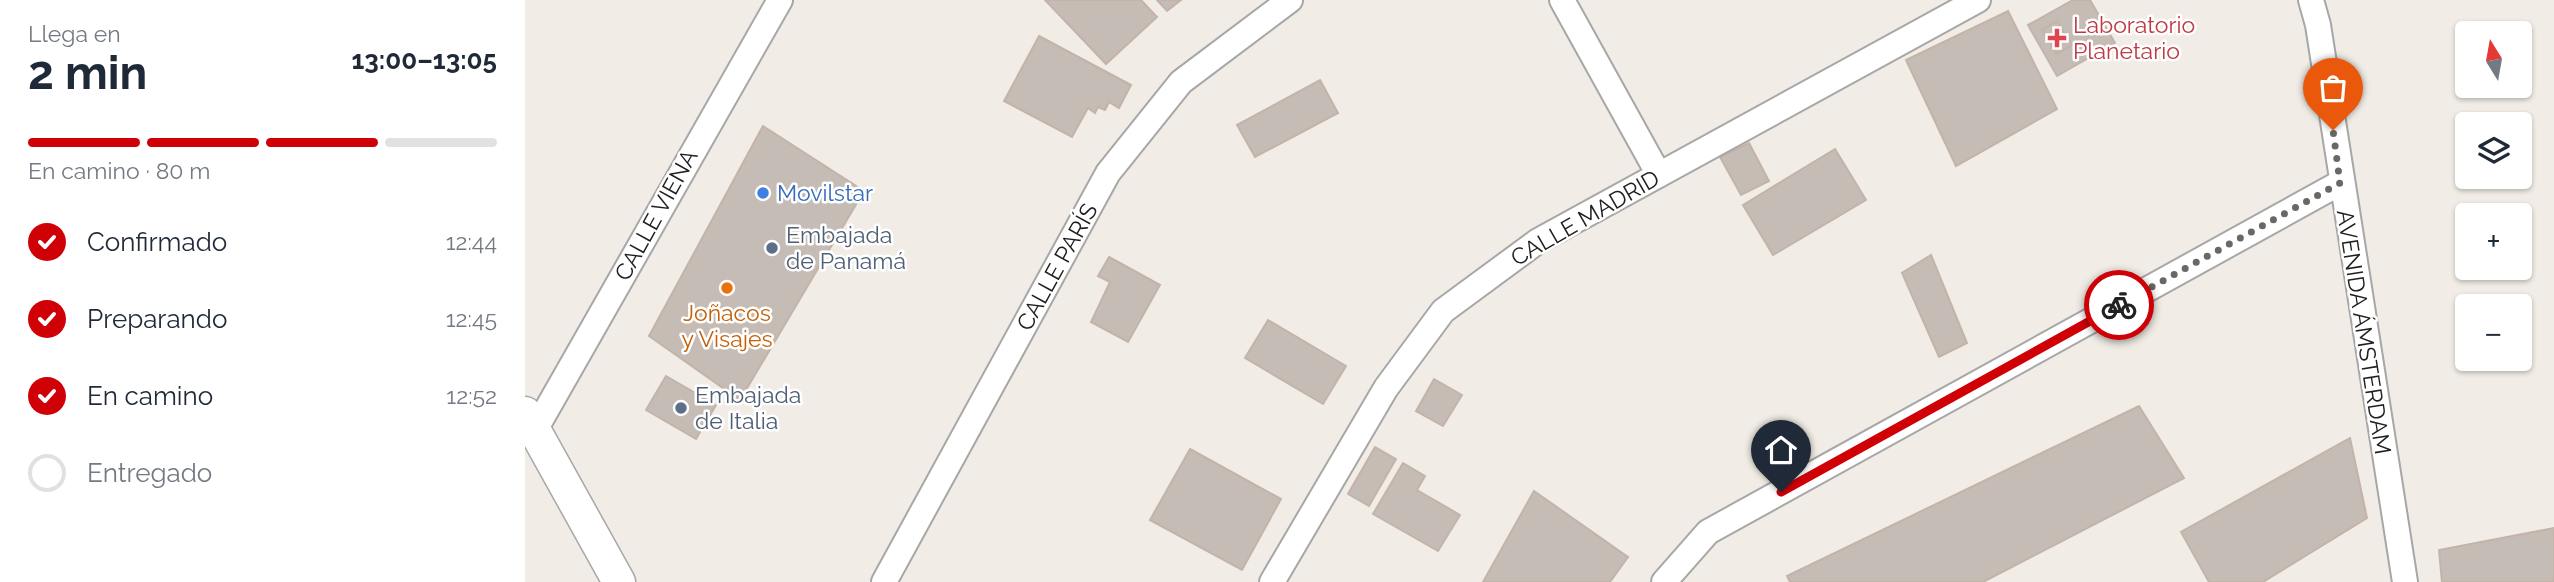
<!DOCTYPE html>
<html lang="es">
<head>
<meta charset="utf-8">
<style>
  body { margin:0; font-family:Raleway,sans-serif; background:#f2f2f3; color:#1f2937; height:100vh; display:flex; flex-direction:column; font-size:26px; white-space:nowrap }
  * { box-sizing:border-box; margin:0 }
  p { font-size:23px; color:#747a83 }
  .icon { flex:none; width:38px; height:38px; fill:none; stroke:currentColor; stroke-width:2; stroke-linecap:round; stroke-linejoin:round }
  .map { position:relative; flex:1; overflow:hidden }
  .details { display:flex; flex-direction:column; background:#fff; width:525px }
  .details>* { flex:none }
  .needle { width:46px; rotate:349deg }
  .controls { position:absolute; left:1930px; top:21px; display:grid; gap:14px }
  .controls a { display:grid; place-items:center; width:77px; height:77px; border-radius:7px; background:#fff; box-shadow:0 2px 5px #0004; font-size:35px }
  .pin { position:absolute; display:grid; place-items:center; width:60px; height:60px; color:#fff; margin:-72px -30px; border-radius:50% 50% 50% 0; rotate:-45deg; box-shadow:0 0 7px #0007 }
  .pin .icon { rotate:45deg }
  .courier { position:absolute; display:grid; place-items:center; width:70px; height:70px; margin:-35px; border:5px solid #d00007; border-radius:50%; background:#fff; color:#222; box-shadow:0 2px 9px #0007 }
  .overview em { font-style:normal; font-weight:700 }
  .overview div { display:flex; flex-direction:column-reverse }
  .overview { display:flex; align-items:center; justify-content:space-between; height:119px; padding:0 28px }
  h1 { font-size:46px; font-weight:700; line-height:52px }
  .bar { display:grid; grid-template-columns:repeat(4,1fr); gap:10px 7px; align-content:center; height:84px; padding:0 28px }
  .bar i { height:9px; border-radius:5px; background:#e0e1e3 }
  .bar .selected { background:#d00007 }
  .bar p { grid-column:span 4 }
  ol { padding:0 28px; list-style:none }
  li { display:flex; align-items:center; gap:21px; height:77px }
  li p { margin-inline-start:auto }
  li .icon { padding:7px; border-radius:50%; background:#d00007; color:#fff; stroke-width:4 }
  li:last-child { color:#747a83 }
  li i { width:38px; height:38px; border:4px solid #e0e1e3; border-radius:50% }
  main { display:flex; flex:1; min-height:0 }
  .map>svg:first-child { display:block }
</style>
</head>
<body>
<main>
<section class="details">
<div class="overview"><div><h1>2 min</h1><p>Llega en</p></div><em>13:00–13:05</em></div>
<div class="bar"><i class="selected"></i><i class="selected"></i><i class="selected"></i><i></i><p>En camino · 80 m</p></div>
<ol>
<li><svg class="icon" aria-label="check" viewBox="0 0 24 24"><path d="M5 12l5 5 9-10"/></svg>Confirmado<p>12:44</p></li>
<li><svg class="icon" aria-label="check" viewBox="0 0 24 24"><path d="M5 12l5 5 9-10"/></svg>Preparando<p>12:45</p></li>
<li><svg class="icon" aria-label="check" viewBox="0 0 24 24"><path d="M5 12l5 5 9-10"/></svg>En camino<p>12:52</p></li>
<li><i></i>Entregado</li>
</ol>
</section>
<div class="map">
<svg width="2029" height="582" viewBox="0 0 2029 582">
  <rect width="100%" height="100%" fill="#f1ede6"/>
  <!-- building -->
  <path fill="#c5bcb5" stroke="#c3b3a8" stroke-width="2" d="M520,0H616L632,17L581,64Z
    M632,0H656L642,11Z
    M1548,0H1565L1590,43L1532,76L1503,25Z
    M1483,11L1532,109L1431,166L1381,60Z
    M1532,21L1547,45L1532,54L1517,30Z
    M514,36L606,85L594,108L584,102L580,110L573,107L570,113L563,108L547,137L479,101Z
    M795,80L813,113L730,157L712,125Z
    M238,126L339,191L215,400L124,336Z
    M1224,143L1244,181L1216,195L1195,157Z
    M1310,149L1341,200L1248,255L1218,205Z
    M1406,255L1442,343L1414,357L1377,273Z
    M584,257L635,285L603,342L566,322L585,282L573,276Z
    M743,320L821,366L798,404L720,358Z
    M141,376L191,405L171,439L121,410Z
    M909,379L937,395L918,426L891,411Z
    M1614,406L1659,478L1458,582H1265L1262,576Z
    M1825,438L1842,518L1738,582H1684L1656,532Z
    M850,447L871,459L844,506L823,494Z
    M665,449L756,499L717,570L625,520Z
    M878,463L900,476L892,490L935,515L913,551L848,514Z
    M1009,491L1103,557L1085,582H958Z
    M2029,528V582H1917L1914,550Z"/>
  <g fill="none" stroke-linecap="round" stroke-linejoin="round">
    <defs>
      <path id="minor" d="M1037,0L1134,175
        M1786,0L1793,25L1880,582
        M10,430L255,0
        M359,582L583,173L656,82L765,0
        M747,582L861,388L918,311L1013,241L1453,0
        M1139,582L1183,532L1815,183"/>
      <path id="tertiary" d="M0,413L94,582"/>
    </defs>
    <!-- minor casing -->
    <use href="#minor" stroke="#a7a7a7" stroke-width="28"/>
    <!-- tertiary casing -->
    <use href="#tertiary" stroke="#a7a7a7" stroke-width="35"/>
    <!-- minor -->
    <use href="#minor" stroke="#fff" stroke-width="24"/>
    <!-- tertiary -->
    <use href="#tertiary" stroke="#fff" stroke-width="32"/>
  </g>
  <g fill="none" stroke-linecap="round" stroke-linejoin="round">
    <!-- done -->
    <path stroke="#696865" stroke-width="7" stroke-dasharray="0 12.6" d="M1594,305L1815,183L1808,130"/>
    <!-- route -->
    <path stroke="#d00007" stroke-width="9" d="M1256,492L1594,305"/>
  </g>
  <!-- markers -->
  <path fill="#e0444e" stroke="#fff" stroke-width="2.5" d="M1528.5 27.5h7v7h7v7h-7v7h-7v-7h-7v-7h7z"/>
  <circle fill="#3f7fe0" stroke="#fff" stroke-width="2.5" cx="238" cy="193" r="7"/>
  <g fill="#5c6f8a" stroke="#fff" stroke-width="2.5">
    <circle cx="247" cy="248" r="7"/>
    <circle cx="156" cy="408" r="7"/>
  </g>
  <circle fill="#e8710a" stroke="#fff" stroke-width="2.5" cx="202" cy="288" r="7"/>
  <g text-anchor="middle" stroke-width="5" stroke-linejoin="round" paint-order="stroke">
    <!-- health labels -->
    <g font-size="23" fill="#be3a42" stroke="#fff" text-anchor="start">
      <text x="1548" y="33">Laboratorio<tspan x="1548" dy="26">Planetario</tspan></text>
    </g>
    <!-- shop labels -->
    <g font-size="23" fill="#366cbe" stroke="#fff" text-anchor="start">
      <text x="252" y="201">Movilstar</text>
    </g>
    <!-- street labels -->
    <g font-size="23" fill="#202020" stroke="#fff">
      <text transform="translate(131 215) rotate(-61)" y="8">CALLE VIENA</text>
      <text transform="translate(1060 218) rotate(-30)" y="8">CALLE MADRID</text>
      <text transform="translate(532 267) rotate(-61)" y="8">CALLE PARÍS</text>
      <text transform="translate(1839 332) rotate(81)" y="8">AVENIDA ÁMSTERDAM</text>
    </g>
    <!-- service labels -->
    <g font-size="23" fill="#4e5e75" stroke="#fff" text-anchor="start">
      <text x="261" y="243">Embajada<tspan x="261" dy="26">de Panamá</tspan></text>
      <text x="170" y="403">Embajada<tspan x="170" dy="26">de Italia</tspan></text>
    </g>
    <!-- food labels -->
    <g font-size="23" fill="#c56008" stroke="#fff">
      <text x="202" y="321">Joñacos<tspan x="202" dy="26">y Visajes</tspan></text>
    </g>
  </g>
</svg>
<div class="controls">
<a><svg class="needle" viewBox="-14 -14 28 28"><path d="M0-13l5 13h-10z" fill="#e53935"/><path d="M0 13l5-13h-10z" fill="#747a83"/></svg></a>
<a><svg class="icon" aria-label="layers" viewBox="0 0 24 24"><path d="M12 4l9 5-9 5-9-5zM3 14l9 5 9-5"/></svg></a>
<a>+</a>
<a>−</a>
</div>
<div class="pin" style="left:1808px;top:130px;background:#ea580c"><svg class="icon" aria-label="bag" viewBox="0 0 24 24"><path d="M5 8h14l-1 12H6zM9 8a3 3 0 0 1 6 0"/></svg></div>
<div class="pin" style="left:1256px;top:492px;background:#1f2937"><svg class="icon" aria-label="home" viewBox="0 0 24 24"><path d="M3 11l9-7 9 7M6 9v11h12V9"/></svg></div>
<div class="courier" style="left:1594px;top:305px"><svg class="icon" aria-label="bike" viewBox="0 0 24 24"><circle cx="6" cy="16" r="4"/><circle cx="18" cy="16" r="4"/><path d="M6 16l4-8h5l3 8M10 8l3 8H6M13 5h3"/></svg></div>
</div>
</main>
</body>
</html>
